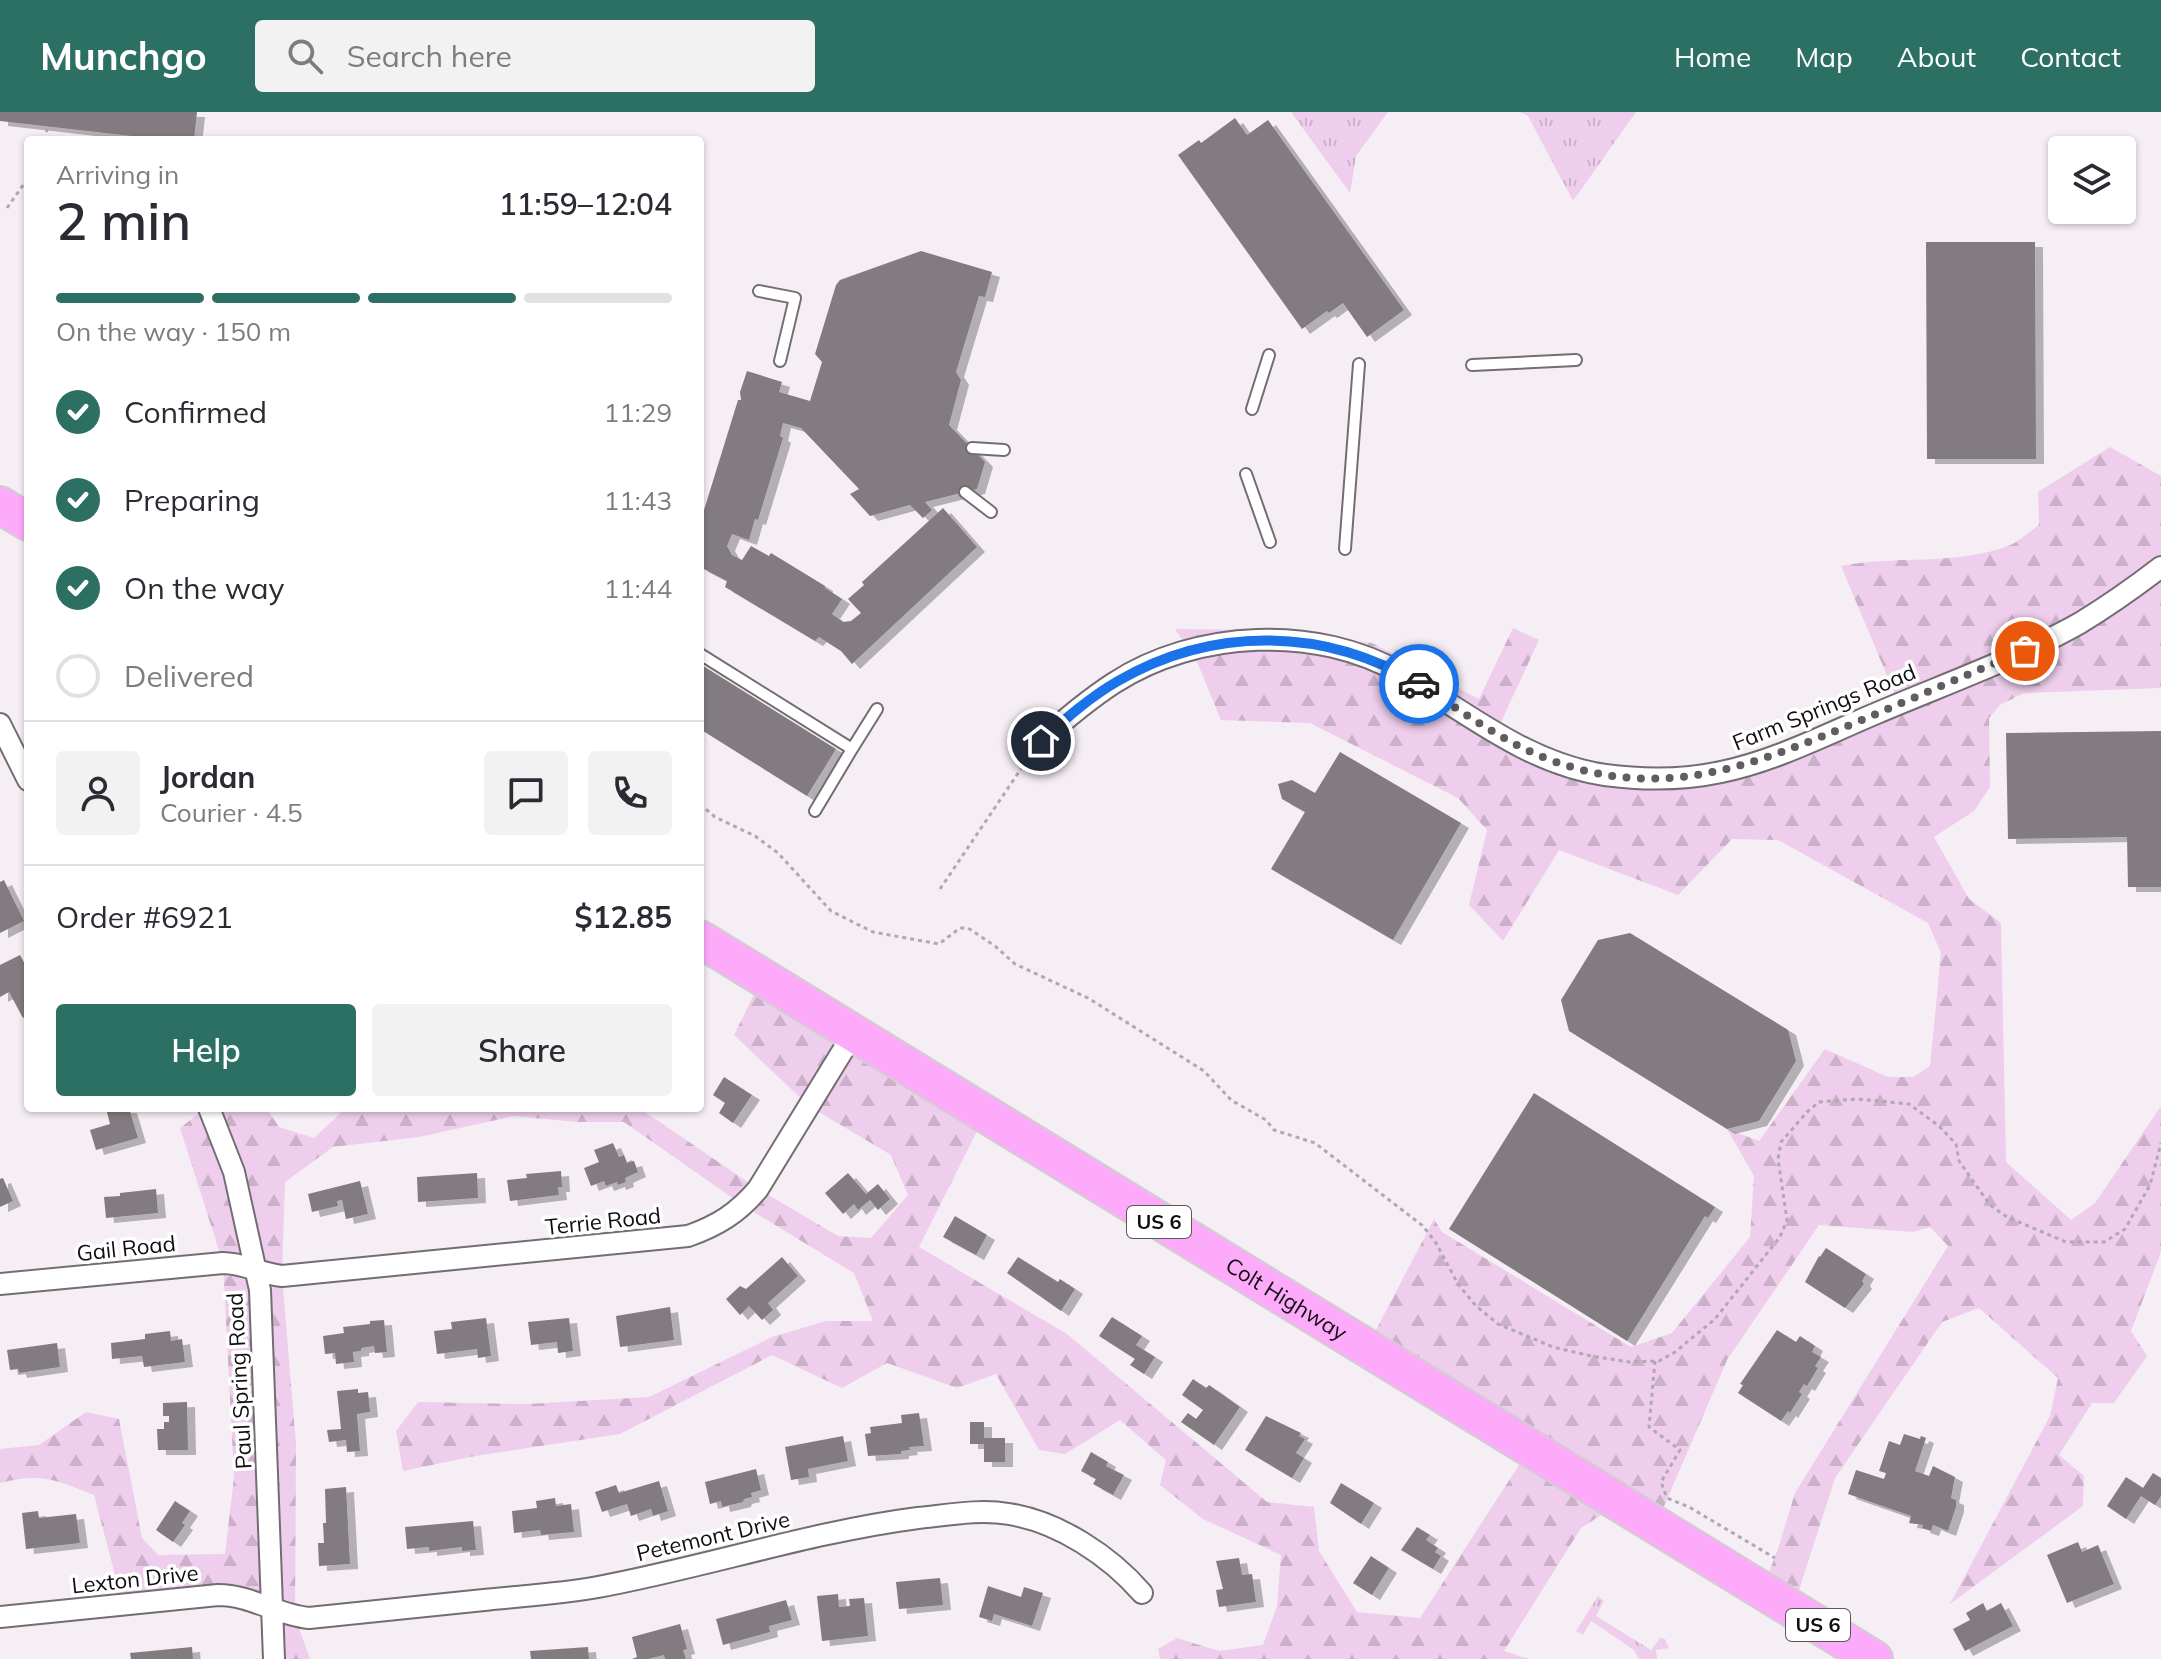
<!DOCTYPE html>
<html lang="en">
<head>
<meta charset="utf-8">
<style>
  body { margin:0; font-family:Mulish,sans-serif; background:#f2f2f3; color:#2b2b33; height:100vh; display:flex; flex-direction:column; font-size:30px; white-space:nowrap }
  * { box-sizing:border-box; margin:0 }
  p { font-size:26px; color:#7c7c81 }
  .icon { flex:none; width:44px; height:44px; fill:none; stroke:currentColor; stroke-width:2; stroke-linecap:round; stroke-linejoin:round }
  .map { position:relative; flex:1; overflow:hidden }
  .drawer { position:absolute; left:24px; top:24px; width:680px; height:976px; display:flex; flex-direction:column; background:#fff; border-radius:8px; box-shadow:0 2px 6px #0004 }
  .drawer>* { flex:none }
  .buttons { position:absolute; left:2048px; top:24px; display:grid; gap:16px }
  .buttons a { display:grid; place-items:center; width:88px; height:88px; border-radius:8px; background:#fff; box-shadow:0 2px 6px #0004; font-size:40px }
  .pin { position:absolute; display:grid; place-items:center; width:68px; height:68px; color:#fff; margin:-34px; border:4px solid #fff; border-radius:50%; box-shadow:0 2px 8px #0007 }
  .courier { position:absolute; display:grid; place-items:center; width:80px; height:80px; margin:-40px; border:6px solid #1a73e8; border-radius:50%; background:#fff; color:#222; box-shadow:0 2px 10px #0007 }
  .headline em { font-style:normal; font-weight:600 }
  .headline div { display:flex; flex-direction:column-reverse }
  .headline { display:flex; align-items:center; justify-content:space-between; height:136px; padding:0 32px }
  h1 { font-size:52px; font-weight:600; line-height:60px }
  .bar { display:grid; grid-template-columns:repeat(4,1fr); gap:12px 8px; align-content:center; height:96px; padding:0 32px }
  .bar i { height:10px; border-radius:6px; background:#e1e1e2 }
  .bar .selected { background:#2c7063 }
  .bar p { grid-column:span 4 }
  .line { display:flex; align-items:center; gap:20px; padding:0 32px; border-top:2px solid #e1e1e2 }
  .line div { flex:1 }
  .round { display:grid; place-items:center; flex:none; width:84px; height:84px; border-radius:8px; background:#f2f2f3 }
  ol { padding:0 32px; list-style:none }
  li { display:flex; align-items:center; gap:24px; height:88px }
  li p { margin-inline-start:auto }
  li .icon { padding:8px; border-radius:50%; background:#2c7063; color:#fff; stroke-width:4 }
  li:last-child { color:#7c7c81 }
  li i { width:44px; height:44px; border:4px solid #e1e1e2; border-radius:50% }
  .action { display:flex; gap:16px; margin-top:auto; padding:16px 32px }
  .action a { flex:1; height:92px; border-radius:8px; background:#2c7063; color:#fff; font-size:32px; font-weight:600; line-height:92px; text-align:center }
  .action a+a { background:#f2f2f3; color:#2b2b33 }
  header { display:flex; align-items:center; gap:48px; box-sizing:border-box; height:112px; padding:0 40px; background:#2c7063; color:#fff }
  header strong { font-size:38px }
  nav { display:flex; gap:44px; margin-inline-start:auto; font-size:28px }
  .search { width:560px; height:72px; background:#f2f2f3; display:flex; align-items:center; gap:20px; box-sizing:border-box; padding:0 28px; border-radius:8px; color:#7c7c81; font-size:30px }
  .map>svg:first-child { display:block }
</style>
</head>
<body>
<header>
<strong>Munchgo</strong>
<div class="search"><svg class="icon" aria-label="search" viewBox="0 0 24 24"><circle cx="10" cy="10" r="6"/><path d="M15 15l6 6"/></svg>Search here</div>
<nav><a>Home</a><a>Map</a><a>About</a><a>Contact</a></nav>
</header>
<div class="map">
<svg width="2161" height="1547" viewBox="0 0 2161 1547">
  <defs>
    <pattern id="grass-tufts" width="24" height="20" patternUnits="userSpaceOnUse" patternTransform="scale(2)"><rect width="24" height="20" fill="#eeceec"/><path d="M3 7l-1-3M5 7V3M7 7l1-3M15 17l-1-3M17 17v-4M19 17l1-3" fill="none" stroke="#cbb0c9"/></pattern>
    <pattern id="forest-firs" width="22" height="20" patternUnits="userSpaceOnUse" patternTransform="scale(2)"><rect width="22" height="20" fill="#eeceec"/><path d="M5 1l3.5 6h-7zM16 11l3.5 6h-7z" fill="#cbb0c9"/></pattern>
    <filter id="shadow"><feDropShadow dx="8" dy="5" stdDeviation="0" flood-color="#0004"/></filter>
  </defs>
  <rect width="100%" height="100%" fill="#f6eef5"/>
  <!-- grass -->
  <path fill="url(#grass-tufts)" d="M1291,0H1388L1356,44L1350,81Z
    M1520,0H1636L1573,89L1528,4Z
    M1598,1484L1604,1489L1596,1504L1651,1538L1660,1526L1665,1527L1669,1536L1656,1538L1657,1547H1639L1634,1538L1591,1509L1583,1523L1576,1519Z"/>
  <!-- forest -->
  <path fill="url(#forest-firs)" fill-rule="evenodd" d="M2110,335L2161,364V576L2024,581L2000,593L1989,606L1990,675L1974,699L1934,725L1969,787L2001,811L2006,1050L2071,1108L2095,1091L2161,994V1140L2131,1219L2147,1244L2114,1291H2092L2059,1343L2084,1364L2083,1394L1950,1492L2050,1304L2058,1266L1979,1196L1942,1210L1835,1366L1793,1497L1762,1478L1778,1437L1795,1381L1948,1134L1930,1115L1913,1120L1819,1113L1727,1248L1656,1413L1620,1391L1581,1416L1504,1539L1528,1547H1160L1158,1537L1177,1526L1219,1539L1263,1533L1277,1494L1281,1443L1203,1407L1160,1373L1166,1348L1120,1308L1065,1342L1039,1338L996,1262L957,1276L887,1251L842,1276L772,1243L620,1322L475,1344L403,1359L396,1319L418,1290L528,1292L649,1285L772,1225L826,1209H873L854,1161L744,1094L624,1010H577L514,1004L419,1025L333,1035L285,1070L282,1164L296,1333L295,1505L310,1547H274L273,1496L253,1488L123,1493L94,1383C57,1368 41,1360 0,1371V1337L39,1333L86,1300L119,1307L142,1426L158,1443L225,1442L234,1365L223,1151L180,1016L206,996H266L279,1015L314,1026L346,996H639L758,1077L838,1124L871,1126L908,1083L891,1043L809,994L734,923L762,866L700,827V807L1376,1218L1434,1107L1442,1120L1631,1235L1672,1221L1750,1125L1754,1064L1727,1017L1759,1029L1825,937L1888,965H1913L1930,954L1941,841L1928,811L1778,728L1732,727L1678,783L1559,738L1503,829L1469,793L1487,718L1458,686L1310,611L1221,608L1198,552L1175,517L1268,518L1372,531L1479,587L1513,516L1539,528L1496,621L1546,646L1690,665L1899,592L1841,454C1896,443 1954,454 2008,434C2018,430 2029,420 2039,413L2038,380ZM985,1003L1530,1336L1420,1506L1357,1500L1319,1439L1314,1395L1267,1390L1067,1222L919,1135Z"/>
  <!-- building -->
  <path fill="#827b81" filter="url(#shadow)" d="M0,0H197L194,28H166L0,9Z
    M1235,6L1247,23L1268,8L1404,198L1367,225L1343,191L1329,201L1327,199L1302,217L1178,43L1199,28L1201,31Z
    M1926,130H2035L2036,347H1927Z
    M921,139L992,160L985,185L979,184L956,260L961,268L949,313L985,350L977,377L925,390L932,398L923,406L910,393L870,404L850,382L859,377L801,316L783,311L780,324L783,326L758,408L755,407L749,428L732,422L727,434L732,443L742,448L751,434L769,444L771,441L825,474V476L842,487L832,502L843,510L851,509L861,501L848,487L864,473L862,470L943,396L977,435L852,552L841,539L819,525L815,529L725,475L727,469L700,455V424L703,413L700,411L738,288H741L740,280L747,259L782,270L779,280L810,289L822,250L815,242L836,173L840,168Z
    M700,552L836,637L807,684L700,617Z
    M2161,619V775H2128L2127,725L2008,727L2006,621Z
    M1340,640L1461,711L1393,828L1271,757L1305,700L1282,687L1278,672L1292,668L1315,681Z
    M4,768L24,809L0,821V770Z
    M1630,821L1788,918L1796,949L1759,1009L1727,1017L1569,919L1561,888L1598,828Z
    M20,843L28,858V903L23,906L9,880L0,885V853Z
    M724,965L752,983L733,1011L719,1001L725,991L713,983Z
    M1534,981L1715,1095L1708,1106L1705,1104L1627,1229L1449,1117Z
    M106,996H129L138,1026L96,1038L90,1018L110,1012Z
    M613,1031L619,1045L624,1043L627,1051L634,1049L638,1060L625,1066L626,1070L618,1073L617,1070L606,1074L604,1069L591,1074L584,1056L599,1050L594,1038Z
    M561,1059L562,1075H558L559,1083L510,1089L507,1068L527,1066L526,1062Z
    M477,1061L478,1086L418,1090L417,1065Z
    M848,1061L866,1082L878,1072L890,1087L878,1098L870,1088L858,1098L854,1092L843,1102L825,1081Z
    M3,1066L13,1089L0,1095V1067Z
    M360,1069L368,1102L346,1107L342,1088L337,1089L338,1094L312,1100L308,1082Z
    M156,1077L158,1101L106,1106L104,1085L120,1084V1081Z
    M955,1104L987,1123L976,1143L943,1125Z
    M1826,1136L1866,1162L1862,1169L1864,1172L1845,1196L1805,1170L1819,1144L1820,1145Z
    M782,1145L798,1164L768,1191L773,1198L762,1208L749,1194L740,1203L726,1187L740,1174L746,1177Z
    M1018,1145L1058,1170L1060,1167L1075,1177L1061,1199L1007,1161Z
    M670,1195L674,1228L620,1235L616,1204Z
    M1112,1205L1142,1224L1136,1233L1155,1245L1144,1262L1130,1253L1135,1247L1099,1224Z
    M486,1206L491,1244L478,1246L477,1237L437,1242L434,1219L452,1217L451,1210Z
    M569,1206L573,1239L558,1241L557,1230L531,1233L528,1210Z
    M384,1208L387,1240L375,1241L374,1234L361,1236V1239L353,1240L354,1250L336,1252L335,1241L325,1242L323,1224L344,1221L343,1215L370,1212V1209Z
    M1777,1218L1796,1230L1800,1224L1815,1234L1812,1240L1821,1245L1815,1254L1818,1256L1807,1274L1804,1272L1799,1280L1802,1282L1790,1301L1788,1299L1781,1309L1738,1281L1743,1273L1740,1272Z
    M170,1219L171,1229L182,1227L185,1250L144,1255L142,1244L112,1247L111,1231L145,1227V1222Z
    M57,1231L60,1255L19,1261L18,1257L10,1258L7,1238Z
    M1193,1267L1206,1276L1209,1273L1240,1295L1214,1333L1181,1310L1188,1301L1196,1307L1203,1298L1182,1283Z
    M358,1277V1281L368,1280L370,1300L357,1302L360,1339L347,1340L346,1328L329,1330L327,1318L341,1317L337,1279Z
    M187,1290L188,1338H158L157,1317H164V1310H169V1304H163V1291Z
    M919,1301L924,1334L909,1335L910,1338L901,1339V1342L868,1344L865,1322L871,1321L870,1315L902,1311L901,1303Z
    M1266,1304L1301,1321L1299,1324L1305,1327L1296,1341L1304,1346L1292,1366L1245,1338Z
    M970,1310H984V1326H1005V1350H984V1332H970Z
    M1904,1322L1920,1327L1921,1324L1926,1326L1915,1359L1929,1364L1933,1354L1955,1365L1951,1386L1956,1388V1395L1948,1419L1933,1413L1931,1419L1922,1416L1923,1413L1909,1411L1911,1404L1848,1382L1856,1358L1884,1367L1886,1361L1879,1359L1889,1329L1900,1333Z
    M843,1324L848,1349L808,1357L809,1365L791,1368L785,1335Z
    M1091,1340L1108,1350L1106,1354L1124,1363L1113,1383L1093,1372L1096,1367L1081,1359Z
    M756,1357L761,1378L751,1381L752,1385L744,1387L743,1390L722,1395L721,1389L710,1392L705,1370Z
    M2153,1361L2161,1366V1384L2155,1393L2141,1384L2126,1407L2107,1394L2126,1365L2143,1376Z
    M659,1369L668,1399L653,1404L651,1397L631,1404L627,1392L602,1400L595,1380L616,1373L619,1381Z
    M1341,1371L1374,1391L1361,1412L1330,1391Z
    M346,1375L350,1452L319,1454L318,1431H324L323,1411H326L325,1377Z
    M555,1386L556,1394L571,1392L574,1420L541,1423L540,1418L514,1421L512,1399L537,1396L536,1389Z
    M175,1389L190,1399L182,1411L185,1413L173,1430L156,1418Z
    M38,1399L39,1406L76,1402L80,1431L26,1437L22,1401Z
    M473,1409L476,1438L462,1439V1435L429,1439V1435L407,1437L405,1415Z
    M1417,1415L1430,1423L1426,1428L1438,1436L1435,1440L1441,1444L1433,1457L1401,1438Z
    M2078,1430L2082,1440L2098,1433L2114,1472L2067,1491L2047,1443Z
    M1371,1444L1389,1456L1372,1483L1353,1471Z
    M1239,1446L1242,1463L1252,1462L1256,1490L1219,1495L1216,1478L1223,1477L1216,1449Z
    M940,1466L943,1493L899,1497L896,1470Z
    M988,1474L1021,1485L1024,1475L1043,1481L1032,1514L994,1502L992,1509L979,1505Z
    M838,1482L839,1495L850,1494L849,1487L864,1486L868,1524L822,1529L817,1484Z
    M786,1488L792,1508L769,1514L770,1520L723,1533L716,1507Z
    M1983,1491L1987,1499L2001,1491L2013,1514L1965,1539L1953,1517L1970,1508L1966,1501Z
    M680,1512L687,1537L683,1538L686,1547H665L664,1543L648,1547H632L637,1545L632,1525Z
    M192,1535L193,1547H131L130,1541Z
    M588,1535L589,1547H531L530,1539Z"/>
  <g fill="none" stroke-linecap="round" stroke-linejoin="round">
    <defs>
      <path id="lane" d="M759,179L795,186L780,249
        M1472,253L1576,248
        M1252,297L1269,243
        M972,336L1004,338
        M1246,362L1270,430
        M965,380L991,400
        M1345,437L1359,252
        M700,542L852,637L877,597
        M815,699L852,637"/>
      <path id="street" d="M0,612L28,668
        M1041,629C1064,608 1088,588 1114,571C1196,518 1317,512 1402,562C1466,600 1528,652 1605,663C1643,668 1684,668 1721,660C1775,649 1827,622 1877,601C1945,572 2016,547 2080,511C2108,494 2135,475 2161,455
        M209,996L234,1060L260,1178L274,1547
        M0,1172L223,1151C244,1151 261,1162 282,1164L688,1124C717,1114 738,1101 758,1077L853,922
        M0,1505L218,1483C251,1483 277,1503 309,1506C367,1500 425,1494 484,1488C522,1484 560,1482 598,1475C706,1455 810,1420 918,1406C948,1403 979,1397 1009,1402C1059,1410 1110,1444 1142,1481"/>
      <g id="highway">
        <path d="M0,393L28,410"/>
        <path id="s1" d="M700,827L1874,1547"/>
      </g>
    </defs>
    <!-- lane casing -->
    <use href="#lane" stroke="#736d73" stroke-width="14"/>
    <!-- street casing -->
    <use href="#street" stroke="#736d73" stroke-width="24"/>
    <!-- highway casing -->
    <use href="#highway" stroke="#cfcfcf" stroke-width="40"/>
    <!-- path -->
    <path stroke="#b0a9af" stroke-width="3" stroke-dasharray="4 4" stroke-linecap="butt" d="M46,28L47,15
      M7,96L28,66
      M700,692L715,705L755,724L778,741L831,799L873,820L939,832L960,816H968L995,834L1015,852L1088,886L1204,959L1231,988L1266,1008L1274,1018L1315,1031L1423,1114L1436,1131L1458,1172L1476,1194L1498,1212L1553,1235L1591,1244L1629,1250L1659,1249L1675,1240L1715,1207L1780,1125L1787,1108L1778,1047L1781,1030L1807,1000L1819,990L1857,987L1909,992L1939,1014L1956,1032L1959,1049L1990,1093L2007,1105L2066,1130H2104L2125,1117L2150,1073L2161,1031
      M940,777L1029,645
      M1655,1249L1649,1315L1680,1338L1661,1370L1667,1386L1689,1395L1775,1446"/>
    <!-- lane -->
    <use href="#lane" stroke="#fff" stroke-width="10"/>
    <!-- street -->
    <use href="#street" stroke="#fff" stroke-width="20"/>
    <!-- highway -->
    <use href="#highway" stroke="#feaafa" stroke-width="36"/>
  </g>
  <g fill="none" stroke-linecap="round" stroke-linejoin="round">
    <!-- done -->
    <path stroke="#615c61" stroke-width="8" stroke-dasharray="0 14.4" d="M1419,572C1460,598 1500,628 1545,646C1664,692 1753,653 1862,608C1916,585 1970,561 2025,539"/>
    <!-- route -->
    <path stroke="#1a73e8" stroke-width="10" d="M1041,629C1065,607 1090,585 1118,569C1213,514 1325,515 1419,572"/>
  </g>
  <g text-anchor="middle" stroke-width="7" stroke-linejoin="round" paint-order="stroke">
    <!-- shield labels -->
    <g fill="#fff" stroke="#585658" stroke-width="2">
      <rect x="1127" y="1094" width="64" height="32" rx="6"/>
      <rect x="1786" y="1497" width="64" height="32" rx="6"/>
    </g>
    <g font-size="20" font-weight="bold" fill="#110e11">
      <text x="1159" y="1117">US 6</text>
      <text x="1818" y="1520">US 6</text>
    </g>
    <!-- street labels -->
    <g font-size="22" fill="#110e11" stroke="#fff">
      <text transform="translate(1824 595) rotate(-22)" y="8">Farm Springs Road</text>
      <text transform="translate(603 1109) rotate(-6)" y="8">Terrie Road</text>
      <text transform="translate(126 1136) rotate(-6)" y="8">Gail Road</text>
      <text dy="8" stroke="none"><textPath href="#s1" startOffset="688">Colt Highway</textPath></text>
      <text transform="translate(239 1269) rotate(-93)" y="8">Paul Spring Road</text>
      <text transform="translate(713 1424) rotate(-13)" y="8">Petemont Drive</text>
      <text transform="translate(135 1467) rotate(-6)" y="8">Lexton Drive</text>
    </g>
  </g>
</svg>
<div class="buttons">
<a><svg class="icon" aria-label="layers" viewBox="0 0 24 24"><path d="M12 4l9 5-9 5-9-5zM3 14l9 5 9-5"/></svg></a>
</div>
<div class="pin" style="left:2025px;top:539px;background:#ea580c"><svg class="icon" aria-label="bag" viewBox="0 0 24 24"><path d="M5 8h14l-1 12H6zM9 8a3 3 0 0 1 6 0"/></svg></div>
<div class="pin" style="left:1041px;top:629px;background:#1f2937"><svg class="icon" aria-label="home" viewBox="0 0 24 24"><path d="M3 11l9-7 9 7M6 9v11h12V9"/></svg></div>
<div class="courier" style="left:1419px;top:572px"><svg class="icon" aria-label="car" viewBox="0 0 24 24"><path d="M5 17H2v-5l4-1 3-4h7l3 4 3 1v5h-3M9 17h6M6 11h13"/><circle cx="7" cy="17" r="2"/><circle cx="17" cy="17" r="2"/></svg></div>
<section class="drawer">
<div class="headline"><div><h1>2 min</h1><p>Arriving in</p></div><em>11:59–12:04</em></div>
<div class="bar"><i class="selected"></i><i class="selected"></i><i class="selected"></i><i></i><p>On the way · 150 m</p></div>
<ol>
<li><svg class="icon" aria-label="check" viewBox="0 0 24 24"><path d="M5 12l5 5 9-10"/></svg>Confirmed<p>11:29</p></li>
<li><svg class="icon" aria-label="check" viewBox="0 0 24 24"><path d="M5 12l5 5 9-10"/></svg>Preparing<p>11:43</p></li>
<li><svg class="icon" aria-label="check" viewBox="0 0 24 24"><path d="M5 12l5 5 9-10"/></svg>On the way<p>11:44</p></li>
<li><i></i>Delivered</li>
</ol>
<div class="line" style="height:144px"><a class="round"><svg class="icon" aria-label="person" viewBox="0 0 24 24"><circle cx="12" cy="8" r="4"/><path d="M4 21q1-7 8-7t8 7"/></svg></a><div><b>Jordan</b><p>Courier · 4.5</p></div><a class="round"><svg class="icon" aria-label="chat" viewBox="0 0 24 24"><path d="M4 5h16v11H9l-5 4z"/></svg></a><a class="round"><svg class="icon" aria-label="phone" viewBox="0 0 24 24"><path d="M5 4h4l2 5-3 2q2 4 5 5l2-3 5 2v4C11 20 4 13 5 4z"/></svg></a></div>
<div class="line" style="height:104px"><div>Order #6921</div><b>$12.85</b></div>
<div class="action"><a>Help</a><a>Share</a></div>
</section>
</div>
</body>
</html>
